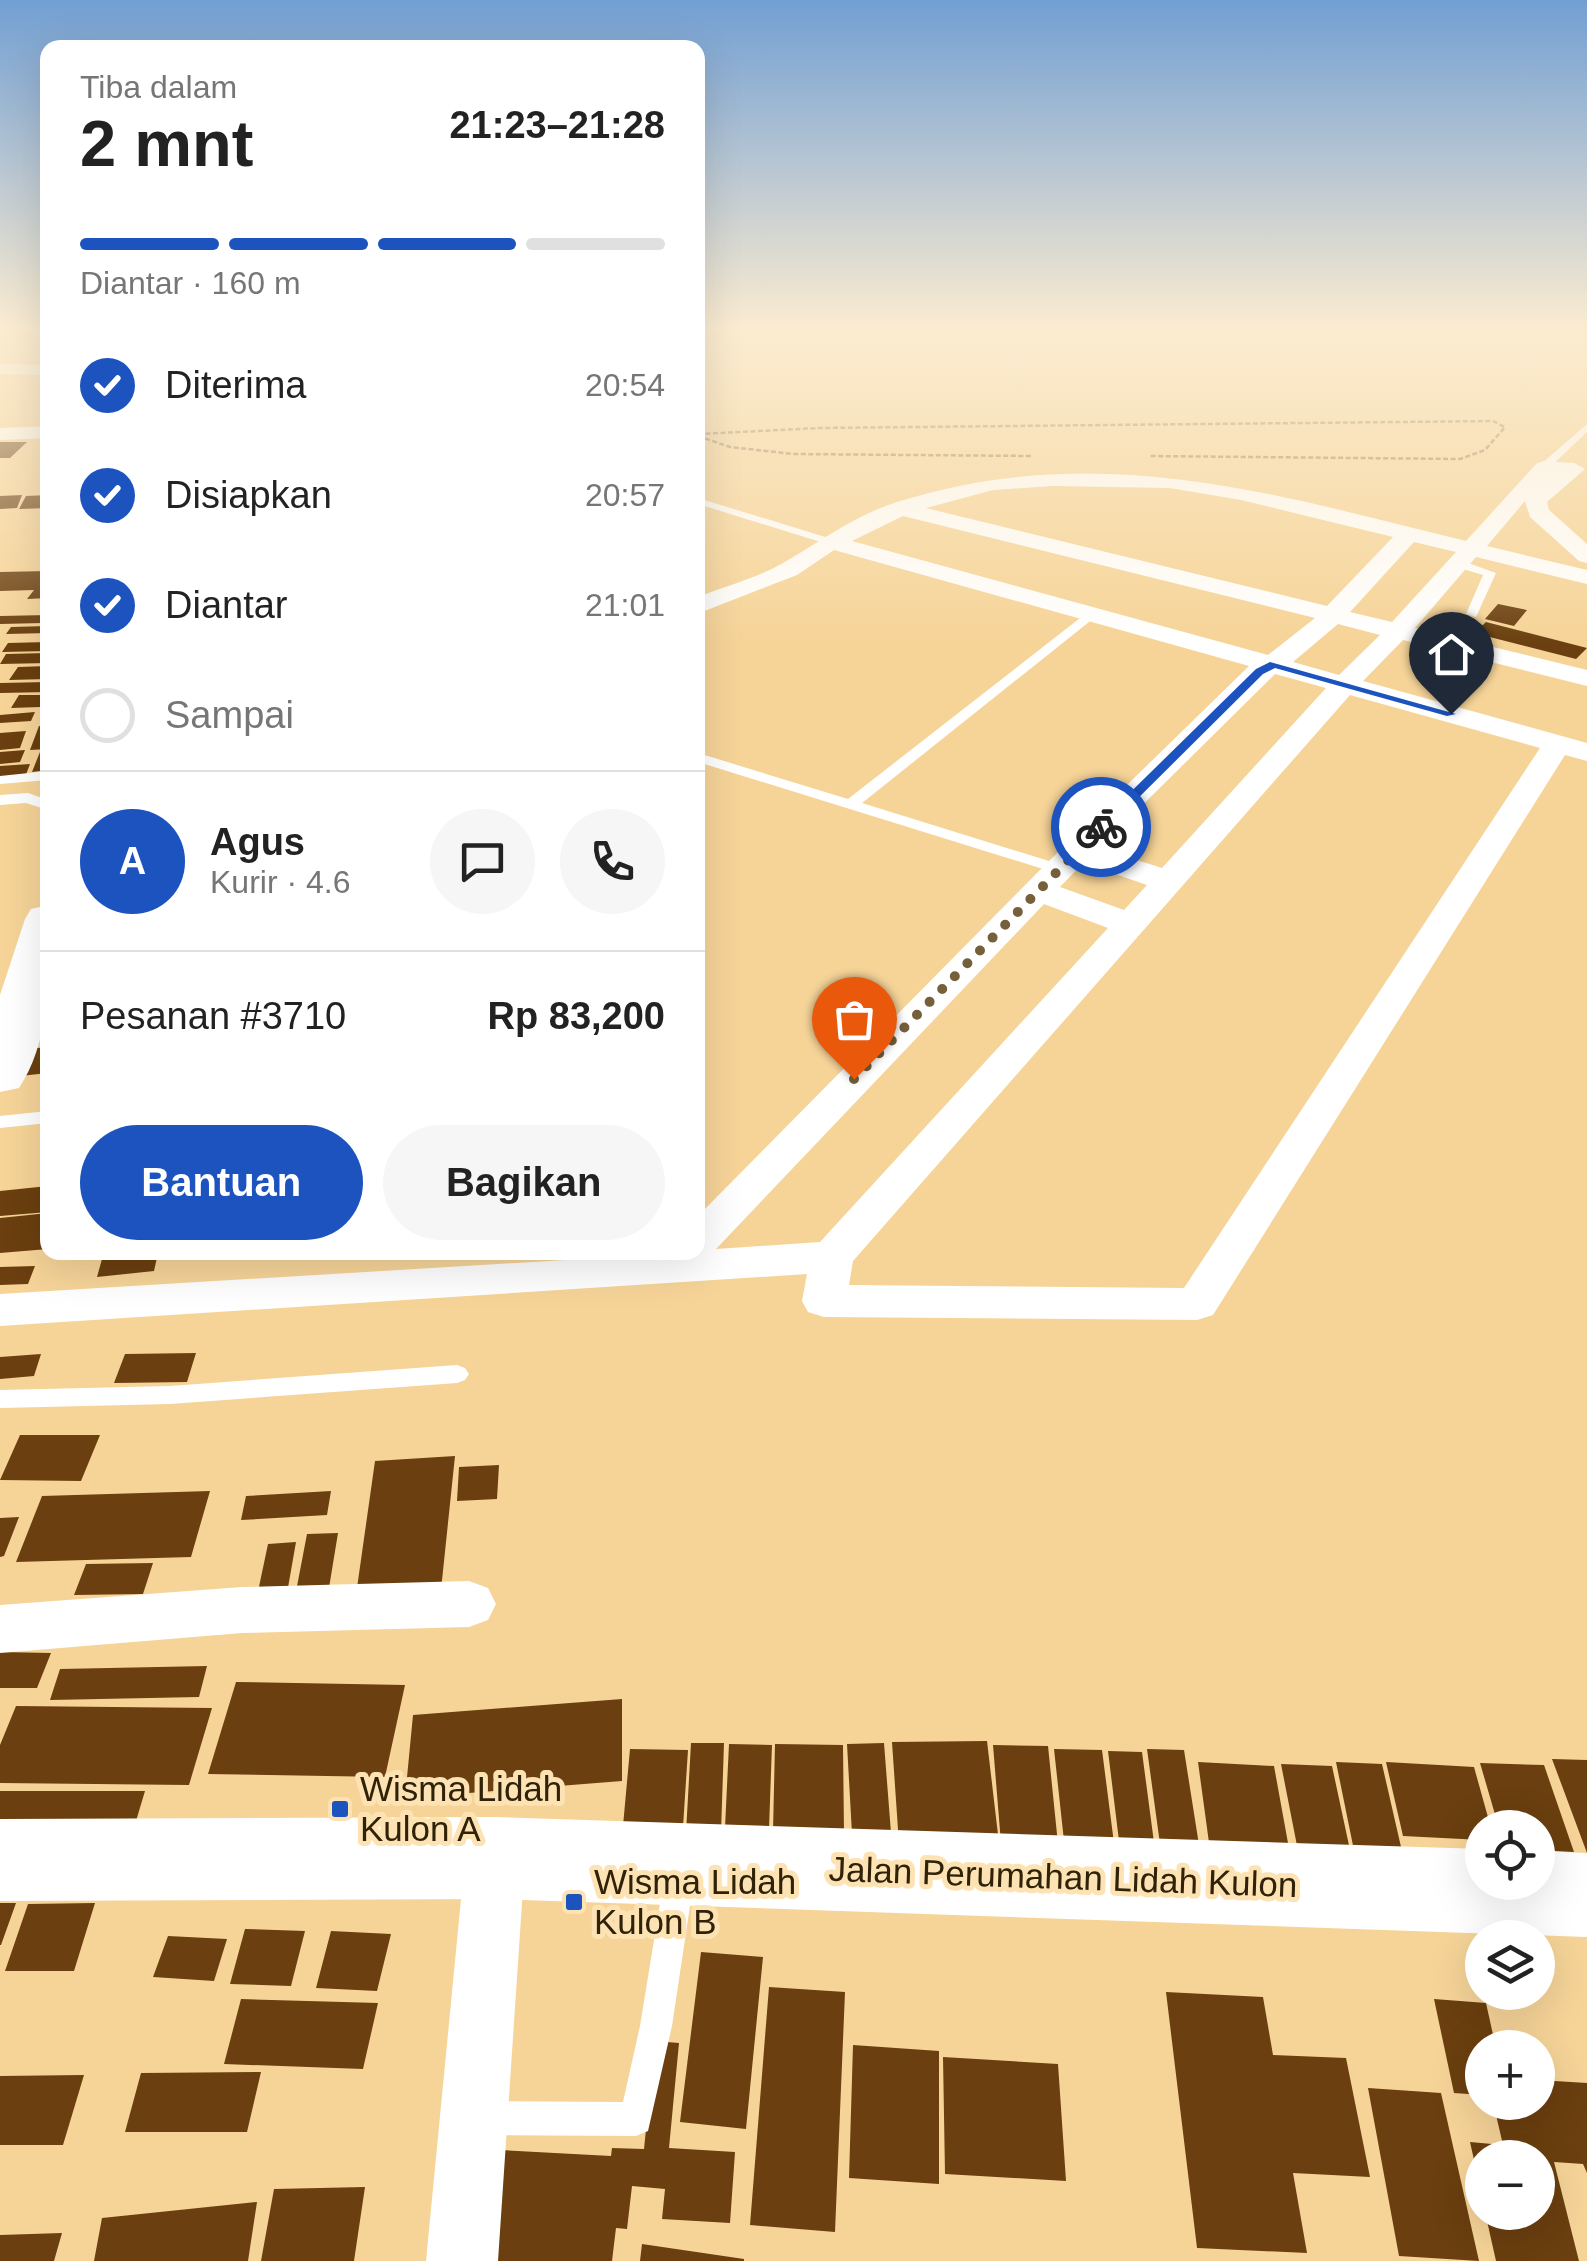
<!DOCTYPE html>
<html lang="id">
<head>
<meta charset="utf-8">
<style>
  body { margin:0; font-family:Arial,sans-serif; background:#f6f6f6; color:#222; height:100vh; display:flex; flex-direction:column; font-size:38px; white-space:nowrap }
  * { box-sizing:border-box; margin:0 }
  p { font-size:32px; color:#767676 }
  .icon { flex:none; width:55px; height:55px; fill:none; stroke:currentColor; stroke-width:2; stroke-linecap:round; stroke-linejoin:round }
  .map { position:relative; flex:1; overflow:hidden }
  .drawer { position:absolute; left:40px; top:40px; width:665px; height:1220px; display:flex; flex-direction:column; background:#fff; border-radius:20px; box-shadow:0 10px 40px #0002 }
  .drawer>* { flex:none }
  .buttons { position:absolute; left:1465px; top:1810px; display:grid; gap:20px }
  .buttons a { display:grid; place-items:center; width:90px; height:90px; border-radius:50%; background:#fff; box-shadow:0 10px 40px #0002; font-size:50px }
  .pin { position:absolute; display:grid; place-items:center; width:85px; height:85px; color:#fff; margin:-102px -42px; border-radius:50% 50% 50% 0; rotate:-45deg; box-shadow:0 0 10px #0007 }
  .pin .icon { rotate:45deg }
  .courier { position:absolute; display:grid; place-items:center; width:100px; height:100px; margin:-50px; border:8px solid #1c53bf; border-radius:50%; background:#fff; color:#222; box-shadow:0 2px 12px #0007 }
  .headline em { font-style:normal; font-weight:700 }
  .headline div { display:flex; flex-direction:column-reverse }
  .headline { display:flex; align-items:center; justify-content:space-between; height:170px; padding:0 40px }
  h1 { font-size:65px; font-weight:700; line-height:75px }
  .bar { display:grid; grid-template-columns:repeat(4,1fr); gap:15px 10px; align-content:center; height:120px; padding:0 40px }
  .bar i { height:12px; border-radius:8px; background:#e0e0e0 }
  .bar .on { background:#1c53bf }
  .bar p { grid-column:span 4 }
  .line { display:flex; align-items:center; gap:25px; padding:0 40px; border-top:2px solid #e0e0e0 }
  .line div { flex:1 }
  .round { display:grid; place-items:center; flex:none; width:105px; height:105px; border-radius:52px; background:#f6f6f6 }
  ol { padding:0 40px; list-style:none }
  li { display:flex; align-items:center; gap:30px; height:110px }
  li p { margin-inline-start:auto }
  li .icon { padding:10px; border-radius:50%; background:#1c53bf; color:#fff; stroke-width:4 }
  li:last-child { color:#767676 }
  li i { width:55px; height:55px; border:5px solid #e0e0e0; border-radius:50% }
  .action { display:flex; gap:20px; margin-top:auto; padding:20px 40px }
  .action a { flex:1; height:115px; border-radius:60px; background:#1c53bf; color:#fff; font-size:40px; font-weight:700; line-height:115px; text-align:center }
  .action a+a { background:#f6f6f6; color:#222 }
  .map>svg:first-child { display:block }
</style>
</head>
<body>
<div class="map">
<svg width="1587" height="2261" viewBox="0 0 1587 2261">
  <rect width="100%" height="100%" fill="#f6d498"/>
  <!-- building -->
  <path fill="#6b3f0f" d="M0,442H27L10,458H0Z
    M22,495L17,508L0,509V496Z
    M48,495V508L19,509L26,496Z
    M48,571V598L27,599L34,590L0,591V572Z
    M1498,604L1527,610L1514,626L1485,619Z
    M48,615L43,623L0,624V616Z
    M1486,622L1587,648L1576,659L1474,633Z
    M48,626V633L6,634L11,627Z
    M48,642V651L2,652L8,643Z
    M48,653V663L0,664L6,654Z
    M48,666V679L9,680L18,667Z
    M48,682V692L0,693V683Z
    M19,695H48L40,707L11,708Z
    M35,712L31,721L0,723V715Z
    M48,725V749L30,750L39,726Z
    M26,731L20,748L0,750V733Z
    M25,750L20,762L0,764V752Z
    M48,751V770L32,772L40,752Z
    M30,764L25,777L0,779V766Z
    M48,1047V1073L20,1076L27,1049Z
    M48,1186V1212L0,1216V1191Z
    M48,1213V1249L0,1253V1218Z
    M158,1253L154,1271L97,1277L102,1259Z
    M35,1266L28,1284L0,1285V1267Z
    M196,1353L187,1382L114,1383L125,1354Z
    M41,1354L34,1376L0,1379V1357Z
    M20,1435H100L81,1481L0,1480Z
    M455,1456L441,1590L356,1595L375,1461Z
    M499,1465L497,1499L457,1501L459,1467Z
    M210,1491L191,1557L16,1562L42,1496Z
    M331,1491L327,1515L241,1520L246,1496Z
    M19,1517L4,1556L0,1557V1518Z
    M338,1533L327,1600L294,1602L307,1534Z
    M296,1542L286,1599L256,1601L268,1544Z
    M153,1563L143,1594L74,1595L86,1564Z
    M0,1652L51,1653L37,1688H0Z
    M207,1666L199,1697L50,1700L60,1669Z
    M236,1682L405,1685L385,1777L208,1774Z
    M622,1699V1781L405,1798L413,1715Z
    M16,1706L212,1708L189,1785L0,1783V1745Z
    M987,1741L999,1843L899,1844L892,1742Z
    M691,1743H724L721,1833H686Z
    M884,1743L891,1833L852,1834L847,1744Z
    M729,1744L772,1745L769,1829L725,1828Z
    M775,1744L843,1745L844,1832L773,1831Z
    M993,1745L1048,1746L1058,1844L1001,1843Z
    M630,1749L688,1750L683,1827L623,1826Z
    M1054,1749L1102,1750L1115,1851L1065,1850Z
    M1147,1749L1184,1750L1199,1845L1160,1844Z
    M1108,1751L1142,1752L1155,1850L1120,1849Z
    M1552,1759L1587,1760V1853Z
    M1198,1762L1274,1766L1290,1854L1210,1850Z
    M1336,1762L1382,1764L1407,1873L1358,1870Z
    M1386,1762L1474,1767L1491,1828H1482V1840L1403,1836Z
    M1480,1763L1544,1765L1574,1852L1538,1850V1828H1499Z
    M1281,1764L1332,1766L1353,1864L1300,1861Z
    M0,1791H145L136,1821H0Z
    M0,1903H16L1,1945H0Z
    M95,1903L74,1971H5L28,1904Z
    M245,1929L305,1931L291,1986L230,1984Z
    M331,1931L391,1934L377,1991L316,1988Z
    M168,1936L227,1939L214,1981L153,1977Z
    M701,1952L763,1957L746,2129L680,2122Z
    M769,1987L845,1992L835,2232L750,2225Z
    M1166,1992L1263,1997L1273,2055L1346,2058L1370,2177L1293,2173L1307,2253L1197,2248Z
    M241,1999L378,2003L363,2069L224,2064Z
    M1434,1999L1486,2003L1496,2048H1482V2095L1454,2093Z
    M655,2041L679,2043L669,2148L735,2152L730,2223L662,2219L665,2189L632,2186L627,2229L616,2228L612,2261H466L481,2149L611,2156L612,2148L644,2149Z
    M853,2045L939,2051V2184L849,2178Z
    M943,2057L1058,2064L1066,2181L945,2174Z
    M261,2072L247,2132H125L141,2073Z
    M84,2075L63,2145H0V2076Z
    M1538,2080L1587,2083V2173L1583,2164L1554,2162L1579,2261H1496L1485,2212H1538V2158H1482L1481,2191L1470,2142L1503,2145L1493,2102H1538Z
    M1368,2088L1441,2093L1479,2261L1399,2256Z
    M365,2187L354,2261H261L274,2189Z
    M257,2202L248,2261H94L102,2218Z
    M62,2233L54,2261H0V2235Z
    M642,2244L744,2259V2261H640Z"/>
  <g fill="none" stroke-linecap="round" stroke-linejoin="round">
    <!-- path -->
    <path stroke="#9c8458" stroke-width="2.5" stroke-dasharray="5 2.5" stroke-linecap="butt" d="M698,434L820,428L1493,421L1505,427L1485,450L1460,459L1149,456
      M698,436L730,447L793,454L1032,456"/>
    <!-- lane -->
    <path fill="#fff" fill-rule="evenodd" d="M1587,424V432L1548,469H1540V465Z
      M698,498L835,540L837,542L827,544L698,504Z
      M1457,559L1496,573L1476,617L1466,614L1483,575L1453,566V560Z
      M1089,611L1099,614L862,803L1065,866V872H1053L698,762V753L848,799Z
      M48,771V780L0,784V776Z
      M28,793L48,800V810L26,803L0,805V795Z
      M48,1111V1123L0,1128V1116Z
      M457,1365L465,1368L469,1374L465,1380L457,1383L170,1404L0,1408V1390L170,1386Z
      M679,1864L690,1868L694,1879L672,2026L648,2131L636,2136L484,2135L472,2130L467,2118L472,2106L484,2101L623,2102L640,2026L664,1879L668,1868Z"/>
    <!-- street -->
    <path fill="#fff" fill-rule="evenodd" d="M0,328H44L35,333L0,334Z
      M0,364L48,365V375L0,374Z
      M48,426V438L0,440V428Z
      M1544,461L1574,463L1585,469L1547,502L1549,510L1587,544V563L1579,561L1530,517L1525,501L1487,546L1587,570V584L1476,557L1415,628L1587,670V686L1403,640L1363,681L1587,743V761L1565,755L1213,1315L1197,1320L824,1317L808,1312L802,1301L807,1274L0,1326V1294L698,1252V1216L1048,862L1249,666L834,550L797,575L707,610L698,612V597C725,586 757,578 783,563C820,542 855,515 897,502C1099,439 1269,493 1466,541L1537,463ZM1053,486L1170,488L1241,500L1393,537L1327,606L926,508L993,490ZM903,516L1315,618L1268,655L852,541ZM1414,542L1456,552L1392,622L1350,612ZM1338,624L1380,635L1339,675L1293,662ZM1275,674L1326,688L1162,868L1099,848ZM1350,695L1540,748L1184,1288L849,1285L853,1261ZM1083,863L1147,885L1124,910L1060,887ZM1044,904L1108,928L820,1242L716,1249Z
      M469,1581L488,1588L496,1604L488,1620L469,1627L242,1633L0,1653V1605L242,1587Z
      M495,1828L516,1837L525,1858L498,2261H426L465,1858L474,1837Z"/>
    <!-- secondary -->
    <path fill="#fff" fill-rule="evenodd" d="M48,905C48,965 54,1035 19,1088L0,1092V995L25,919L31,909Z
      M495,1817L1482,1849V1882H1538V1851L1587,1853V1937L495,1899L0,1901V1819Z"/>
  </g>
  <!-- sky -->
  <linearGradient id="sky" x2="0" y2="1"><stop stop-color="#729fd3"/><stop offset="0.51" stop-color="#fbecd1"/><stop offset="1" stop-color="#fbecd1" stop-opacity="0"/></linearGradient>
  <rect width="1587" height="644" fill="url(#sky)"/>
  <!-- route -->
  <path fill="#1c53bf" d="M1270,662L1456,714L1447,716L1275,668L1263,674L1106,830H1097V825L1256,669Z"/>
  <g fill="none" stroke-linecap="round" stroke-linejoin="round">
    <!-- done -->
    <path stroke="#75603b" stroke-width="10" stroke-dasharray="0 18" d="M854,1079L1101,827"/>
  </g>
  <!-- markers -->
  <g fill="#1c53bf" stroke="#fde3b3" stroke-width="4">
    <rect x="330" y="1799" width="20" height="20" rx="5"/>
    <rect x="564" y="1892" width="20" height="20" rx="5"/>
  </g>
  <g text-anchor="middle" stroke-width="10" stroke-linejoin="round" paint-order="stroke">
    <!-- near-poi labels -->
    <g font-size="35" fill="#2f2209" stroke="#fde3b3" text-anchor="start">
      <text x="360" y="1801">Wisma Lidah<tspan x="360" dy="40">Kulon A</tspan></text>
      <text x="594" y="1894">Wisma Lidah<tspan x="594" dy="40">Kulon B</tspan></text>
    </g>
    <!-- near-street labels -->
    <g font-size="35" fill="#2f2209" stroke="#fde3b3">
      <text transform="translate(1063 1877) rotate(2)" y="12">Jalan Perumahan Lidah Kulon</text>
    </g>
  </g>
</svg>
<div class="buttons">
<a><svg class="icon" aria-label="locate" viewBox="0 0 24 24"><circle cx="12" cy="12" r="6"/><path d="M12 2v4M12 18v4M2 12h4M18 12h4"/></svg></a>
<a><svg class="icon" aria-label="layers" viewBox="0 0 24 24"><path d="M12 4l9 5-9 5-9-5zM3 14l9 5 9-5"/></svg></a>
<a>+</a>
<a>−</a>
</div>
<div class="pin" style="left:854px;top:1079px;background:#ea580c"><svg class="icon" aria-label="bag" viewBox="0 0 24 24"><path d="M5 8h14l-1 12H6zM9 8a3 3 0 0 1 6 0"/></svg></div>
<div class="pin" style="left:1451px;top:714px;background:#1f2937"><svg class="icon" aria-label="home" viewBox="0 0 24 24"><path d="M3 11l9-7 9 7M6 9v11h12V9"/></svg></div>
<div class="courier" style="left:1101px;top:827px"><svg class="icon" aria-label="bike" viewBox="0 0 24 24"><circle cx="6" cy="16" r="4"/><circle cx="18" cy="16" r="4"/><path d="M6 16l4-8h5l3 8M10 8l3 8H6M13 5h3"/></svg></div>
<section class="drawer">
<div class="headline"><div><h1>2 mnt</h1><p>Tiba dalam</p></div><em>21:23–21:28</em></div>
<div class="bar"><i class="on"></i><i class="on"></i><i class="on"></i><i></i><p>Diantar · 160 m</p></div>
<ol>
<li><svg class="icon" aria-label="check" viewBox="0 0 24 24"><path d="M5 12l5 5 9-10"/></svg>Diterima<p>20:54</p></li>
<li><svg class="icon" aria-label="check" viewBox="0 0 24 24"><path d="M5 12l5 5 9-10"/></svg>Disiapkan<p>20:57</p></li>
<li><svg class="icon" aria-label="check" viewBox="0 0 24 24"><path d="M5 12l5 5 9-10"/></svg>Diantar<p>21:01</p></li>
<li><i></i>Sampai</li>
</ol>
<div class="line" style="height:180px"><b class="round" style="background:#1c53bf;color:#fff">A</b><div><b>Agus</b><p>Kurir · 4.6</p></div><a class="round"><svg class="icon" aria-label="chat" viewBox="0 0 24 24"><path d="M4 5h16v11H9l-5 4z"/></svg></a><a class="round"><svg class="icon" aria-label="phone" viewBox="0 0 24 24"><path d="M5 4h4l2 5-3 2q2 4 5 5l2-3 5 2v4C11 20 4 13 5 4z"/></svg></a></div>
<div class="line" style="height:130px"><div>Pesanan #3710</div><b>Rp 83,200</b></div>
<div class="action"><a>Bantuan</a><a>Bagikan</a></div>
</section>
</div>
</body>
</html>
